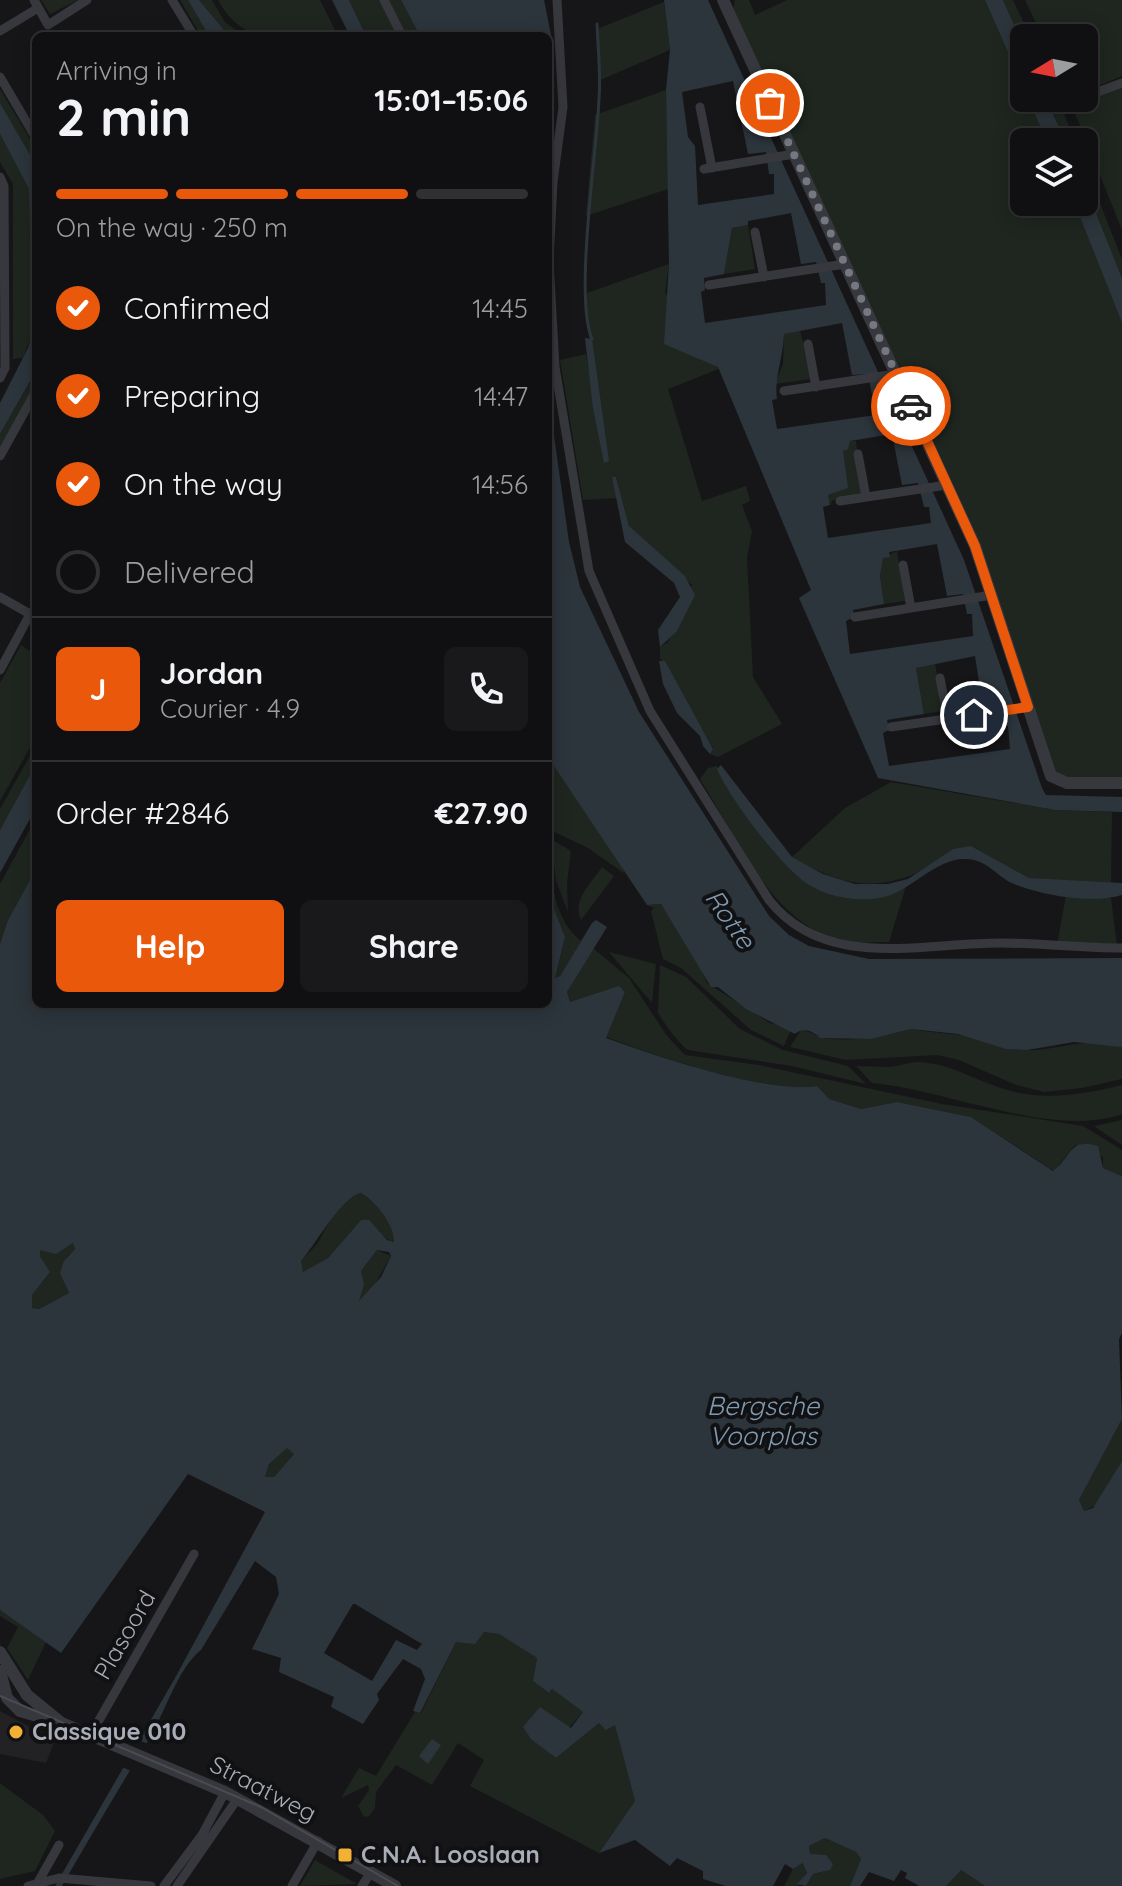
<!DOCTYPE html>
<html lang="en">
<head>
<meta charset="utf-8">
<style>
  body { margin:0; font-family:Quicksand,sans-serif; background:#19191b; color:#f1f3f6; height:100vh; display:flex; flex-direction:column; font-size:30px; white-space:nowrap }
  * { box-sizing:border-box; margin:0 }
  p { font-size:26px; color:#9c9d9f }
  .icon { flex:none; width:44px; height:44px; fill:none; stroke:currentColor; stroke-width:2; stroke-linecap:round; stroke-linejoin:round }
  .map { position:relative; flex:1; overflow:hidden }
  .sheet { position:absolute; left:32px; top:32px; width:520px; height:976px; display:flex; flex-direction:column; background:#101012; border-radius:12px; box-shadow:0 4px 20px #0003,0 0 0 2px #303032 }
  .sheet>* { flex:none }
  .needle { width:52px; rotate:260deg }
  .buttons { position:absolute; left:1010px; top:24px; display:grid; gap:16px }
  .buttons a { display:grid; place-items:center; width:88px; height:88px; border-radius:12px; background:#101012; box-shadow:0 4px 20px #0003,0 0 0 2px #303032; font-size:40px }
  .pin { position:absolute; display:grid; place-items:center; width:68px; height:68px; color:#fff; margin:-34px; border:4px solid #fff; border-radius:50%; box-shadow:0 2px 8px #0007 }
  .courier { position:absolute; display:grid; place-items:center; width:80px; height:80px; margin:-40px; border:6px solid #ea580c; border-radius:50%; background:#fff; color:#222; box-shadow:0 2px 10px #0007 }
  .headline em { font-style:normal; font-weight:700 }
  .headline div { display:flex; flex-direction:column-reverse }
  .headline { display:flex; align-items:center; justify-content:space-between; height:136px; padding:0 24px }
  h1 { font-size:52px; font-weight:700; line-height:60px }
  .bar { display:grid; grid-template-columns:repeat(4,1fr); gap:12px 8px; align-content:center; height:96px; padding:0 24px }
  .bar i { height:10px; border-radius:6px; background:#303032 }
  .bar .active { background:#ea580c }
  .bar p { grid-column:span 4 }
  .line { display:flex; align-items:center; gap:20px; padding:0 24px; border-top:2px solid #303032 }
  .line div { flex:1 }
  .round { display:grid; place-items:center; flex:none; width:84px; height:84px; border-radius:12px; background:#19191b }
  ol { padding:0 24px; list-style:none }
  li { display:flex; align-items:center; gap:24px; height:88px }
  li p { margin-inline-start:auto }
  li .icon { padding:8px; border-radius:50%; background:#ea580c; color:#fff; stroke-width:4 }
  li:last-child { color:#9c9d9f }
  li i { width:44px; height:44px; border:4px solid #303032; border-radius:50% }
  .action { display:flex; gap:16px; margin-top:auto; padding:16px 24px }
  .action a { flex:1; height:92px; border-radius:12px; background:#ea580c; color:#fff; font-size:32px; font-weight:700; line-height:92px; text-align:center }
  .action a+a { background:#19191b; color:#f1f3f6 }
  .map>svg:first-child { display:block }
</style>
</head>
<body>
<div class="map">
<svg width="1122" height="1886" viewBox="0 0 1122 1886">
  <rect width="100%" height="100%" fill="#161618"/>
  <!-- built -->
  <path fill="#222225" d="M0,1711L55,1740L46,1763L0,1754Z"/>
  <!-- green -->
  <path fill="#1e261f" d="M41,0H78L50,14Z
    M180,0H188L209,36H201Z
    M199,0H212L225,22L244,36H229Z
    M218,0H320L338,36C287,36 246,51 218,0Z
    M349,0H381L398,36H366Z
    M387,0H401L420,36H405Z
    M735,0H749L755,15L787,0H985L1024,89V98H1028L1047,142H1024V202H1074L1122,323V777L1066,778L1058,776L1053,769L974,539L733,9Z
    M1003,0H1013L1031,38H1024V47Z
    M1025,0H1122V76L1084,92V38H1043Z
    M664,2L670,50L598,81L597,29Z
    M1122,87V230L1070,101L1081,103Z
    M0,89L36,149V165L0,103Z
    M666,90L668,189L586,216L595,115Z
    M1047,98H1058L1075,142H1066Z
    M0,134L29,189L32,334L23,358L13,359V184L0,162Z
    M1084,163L1122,259V278L1084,183Z
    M748,225L755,269L724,274L732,228Z
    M669,264L665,293L719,369L668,389L702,501L746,486L750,501L742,505L752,531L747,558L753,677L782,724L718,757L710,754L713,748L660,658V647L668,642L692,585L629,526L616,477L612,478L619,498L583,500L560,360L586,354L604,462L584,294Z
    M800,330L812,379L775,384L783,364L784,334Z
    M29,384L34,388L0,448V434Z
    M850,441H856L862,495L833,500L830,505L828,495L835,493L843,450Z
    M897,551L905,601L884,604L880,576L883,558Z
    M21,645L36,655V737L0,801V683Z
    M935,663L943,711L924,714L916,668Z
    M36,745V764L0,830V809Z
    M548,757L620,862L625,874L588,848L548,829Z
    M717,766C722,781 734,794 743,808C778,866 834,925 906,886L889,942C875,942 859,944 845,941C773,928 736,836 700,779L708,768Z
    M891,782L1055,810L1112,812L1111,884L1029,878L971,846C899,884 869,902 792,857L845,808Z
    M36,818V869L8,920L0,944V884Z
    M551,839L571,851L567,883L568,912L556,881Z
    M548,851C552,883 554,919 581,941L560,976L555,978L565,937L548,893Z
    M602,867L614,876L581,920C572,900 591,883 602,867Z
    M1066,895L1111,898L1117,946L1057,945Z
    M661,904L696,957L707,983L770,1023L787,1027L790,1032L784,1046L751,1030L681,968L663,959L651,911L654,908L647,905Z
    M593,948L629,978L667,1036L685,1055L759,1065L942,1104L1083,1126L1122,1150V1176L1103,1168V1157L1075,1145L1054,1171L971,1117L897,1102L861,1109L828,1099L817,1086C767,1094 656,1056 606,1037L625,992L569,1002L567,992Z
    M609,952L656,964L652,1003Z
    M660,965L686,977L740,1029L783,1050L848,1066L866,1084L792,1066L688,1050C680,1045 664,1023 658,1013Z
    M911,1029C927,1032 945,1033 961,1035C981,1038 997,1049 1022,1050C1058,1052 1083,1035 1122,1047V1079L1082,1088L1044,1092L1016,1085L959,1060L937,1055L846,1060L790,1047L801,1030C811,1031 815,1036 823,1038C854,1042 881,1037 911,1029Z
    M915,1062C946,1062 969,1077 998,1087C1039,1102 1081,1095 1122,1085V1114C1055,1139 944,1089 872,1083L856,1066L891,1067Z
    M1122,1120V1145L1094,1126Z
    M361,1193C376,1202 395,1224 395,1242C382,1240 374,1224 361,1220L328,1258L304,1272L300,1270L301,1261C306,1254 314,1249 319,1241C328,1224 340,1197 361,1193Z
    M73,1243L75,1249L67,1257L65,1285L69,1293L39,1309L32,1308V1295L50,1272L40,1256V1250Z
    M377,1250L391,1256L371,1291L359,1302L361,1271Z
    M1122,1419V1461L1096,1505L1084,1511L1079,1500Z
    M287,1447L294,1454L274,1477H265L269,1464Z
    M0,1610L46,1642L28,1680L7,1648L18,1627L0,1616Z
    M484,1632L499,1634L537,1658L533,1681L549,1693L552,1689L583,1712L548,1751L556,1758L600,1722L615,1724L635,1801L599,1853L470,1786L484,1760L458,1743L432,1785L396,1765L376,1792L375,1808L369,1816L364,1817L358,1806L369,1790L368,1785L341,1798L359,1768L376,1776L415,1712L421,1713L456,1642Z
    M0,1783L43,1815L55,1831L35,1871L0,1879Z
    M825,1838L856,1852L861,1859L850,1886H806L813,1874L830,1870L810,1854L809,1846Z
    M315,1860L357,1884L300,1886Z
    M803,1863L807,1872L798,1886H784L793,1869Z
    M958,1870H961L985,1886H946Z"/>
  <!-- water -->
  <path fill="#2c353c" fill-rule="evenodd" d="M188,0H199L229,36H209Z
    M332,0H349L366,36H350Z
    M401,0H544L553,45L548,144V36H420Z
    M664,0H708L964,560L1042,788L1046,795L1122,797V812L1055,810L878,778L799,598L811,590L718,367L664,344L669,264L666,90L670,50ZM733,81L748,154L766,152L769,174H774V194L698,205L695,146L688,137L682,92ZM791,213L801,264L816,262L821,283H825L826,305L705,323L701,292L705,290L704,278L724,274L732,228L748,225V221ZM842,323L852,375L868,374L876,415L777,429L772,400L777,399C774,378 783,359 784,334ZM892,434L902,485L918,483L924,507H929L931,523L828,538L823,507L830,505L828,495L848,488L843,451L848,449L850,441ZM937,544L947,596L963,594L967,614H972L973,636L850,654L846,621L854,617L853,610L884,604L880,576L883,558L890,557L889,552ZM975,656L983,707L1000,706L1003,726H1008L1010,749L889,766L883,733L889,730L887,720L924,714L916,668Z
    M985,0H1003L1024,47V89Z
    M1028,98H1046L1066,142H1047Z
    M0,103L36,165V371L0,434V403L28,348L32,334L29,189L0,134Z
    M1084,183L1122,278V323L1074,202H1084Z
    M585,338L592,339L609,461L604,463L593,408Z
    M548,393L569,542L580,587L639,712L769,916L789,935L809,946L869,959L1122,958V1047L1074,1042L1027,1050L1006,1049L958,1034L911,1029L871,1039L820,1038C812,1031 804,1027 795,1034L746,1009L718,987H711L661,904L647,905L548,757Z
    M612,477H616L629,526L685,576L695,595L677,631L660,647L658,630L680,597L674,583L625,542Z
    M665,661L713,749L710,754L703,746L700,736L677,713L663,684L659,661Z
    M36,764V808L0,873V830Z
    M721,765L792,857L823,874L855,884H888L908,879L953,849L971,846L1029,878L1122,883V895C1091,904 1044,896 1014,884C995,876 989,860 966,859C936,858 912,890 884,897C859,903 823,897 802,880C776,859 730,799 717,769Z
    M36,869V1004H548V893L565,937L555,978L560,976L592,923L596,920L607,927L567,992L570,1002L619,986L625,992L606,1038C656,1056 767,1094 817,1086L829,1099L861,1109L897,1102L971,1117L1053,1171C1073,1155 1069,1138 1098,1146L1103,1168L1122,1176V1333L1119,1339L1122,1419L1079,1500L1084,1511L1093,1508L1122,1461V1886H985L961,1870L946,1886H919L905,1878L907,1873L901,1870L894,1881L869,1872L860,1886H850L861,1859L856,1852L825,1838L809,1846L810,1854L826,1855L833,1864L830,1870L813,1874L806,1886L797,1884L807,1873L803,1863L793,1869L785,1864L773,1886H726L703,1879V1871L677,1858L670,1866L635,1840L599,1853L635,1801L615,1725L606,1730L599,1723L556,1758L531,1739L523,1727L540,1707L571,1728L583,1712L552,1689L549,1693L533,1681L537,1658L499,1634L484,1632L475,1644L456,1642L420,1713L413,1711L425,1679L421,1669L403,1659L377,1694L379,1700L363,1724L331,1707L334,1697L279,1672L281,1658L252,1649L279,1594L276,1577L255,1561L201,1650C177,1669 165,1713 149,1739C121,1785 90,1837 62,1886H55L175,1678L265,1512L188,1474L61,1653L0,1610V944L8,920ZM361,1193C375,1201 395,1225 394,1242L387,1240L369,1220H361L328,1258L303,1272L301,1261C316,1244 342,1196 361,1193ZM73,1243L75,1249L64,1261L60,1273L69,1293L39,1309L32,1308V1295L50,1272L40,1256V1250L56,1254ZM377,1250L389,1252L391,1256L381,1277L359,1301L364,1284L361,1271ZM287,1448L294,1454L274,1477H265L269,1464ZM353,1604H355L422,1644L417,1650L396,1640L372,1681L324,1653Z
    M432,1739L441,1745L428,1764L419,1756Z"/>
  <!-- pier -->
  <path fill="#161618" d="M136,1739L148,1744L133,1772L120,1766Z"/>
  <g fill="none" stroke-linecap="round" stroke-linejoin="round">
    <!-- stream -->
    <path stroke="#2c353c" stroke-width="3" d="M592,339C574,297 597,151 599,99C601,74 598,49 597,24"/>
    <!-- minor -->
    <path stroke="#37383d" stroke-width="9" d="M34,0L48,25L87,0
      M172,0L194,36
      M384,0L402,36
      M557,0L563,107L553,182L549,261L555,367L589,571L650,711L769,900C825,971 921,943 999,943C1040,943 1081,948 1122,948
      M0,31L38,8
      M0,77L36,138
      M1084,97L1122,83
      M1066,98H1081
      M700,107L712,168
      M704,169L794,154
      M0,177L4,186L5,368L0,378
      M755,232L764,277
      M709,285L845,264
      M808,344L816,387
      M784,391L896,374
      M858,454L866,497
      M0,456L36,391
      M840,501L947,485
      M903,565L911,608
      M0,597L30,614
      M855,617L992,595
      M0,670L30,614L36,611
      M940,678L948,719
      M891,727L1028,707
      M90,1736L194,1554
      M37,1884L59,1845
      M28,1886L59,1878L151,1886
      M164,1886L202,1835L225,1792
      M177,1886L238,1798
      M292,1886L318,1841
      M362,1886L371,1872"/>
    <!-- tertiary -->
    <path stroke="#37383d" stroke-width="12" d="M723,0L975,546L1051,776L1067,783H1122
      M0,1652L27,1695L60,1722
      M0,1671L7,1698L20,1711L64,1724L225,1792L395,1886"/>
    <!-- tram -->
    <path stroke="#4a4c52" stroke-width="2" d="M0,1696L261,1807L398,1886"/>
  </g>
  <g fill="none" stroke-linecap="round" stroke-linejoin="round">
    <!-- done -->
    <path stroke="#757880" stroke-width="8" stroke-dasharray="0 14.4" d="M770,103L911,406"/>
    <!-- route -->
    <path stroke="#ea580c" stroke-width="10" d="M911,406L975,546L1028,707L974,715"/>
  </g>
  <!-- markers -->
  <g fill="#f2b134" stroke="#111113" stroke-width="3">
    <circle cx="16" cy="1732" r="8"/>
    <rect x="337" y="1847" width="16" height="16" rx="4"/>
  </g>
  <g text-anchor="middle" stroke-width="8" stroke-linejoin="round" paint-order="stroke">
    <!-- street labels -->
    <g font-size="24" fill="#a8adb8" stroke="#111113">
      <text transform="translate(125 1635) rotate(-60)" y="8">Plasoord</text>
      <text transform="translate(263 1789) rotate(27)" y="8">Straatweg</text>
    </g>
    <!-- poi labels -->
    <g font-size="24" font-weight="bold" fill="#a8adb8" stroke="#111113" text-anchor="start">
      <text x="32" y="1740">Classique 010</text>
      <text x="361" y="1863">C.N.A. Looslaan</text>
    </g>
    <!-- water labels -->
    <g font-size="26" font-style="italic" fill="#7f9bb3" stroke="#111113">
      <text transform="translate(730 919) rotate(55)" y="9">Rotte</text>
      <text x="763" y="1415">Bergsche<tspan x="763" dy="30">Voorplas</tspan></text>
    </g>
  </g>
</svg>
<div class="buttons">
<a><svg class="needle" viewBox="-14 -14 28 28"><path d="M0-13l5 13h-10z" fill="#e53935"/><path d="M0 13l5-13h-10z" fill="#9c9d9f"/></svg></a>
<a><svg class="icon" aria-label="layers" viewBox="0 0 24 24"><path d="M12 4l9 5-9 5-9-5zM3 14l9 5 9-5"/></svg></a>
</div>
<div class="pin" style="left:770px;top:103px;background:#ea580c"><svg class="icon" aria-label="bag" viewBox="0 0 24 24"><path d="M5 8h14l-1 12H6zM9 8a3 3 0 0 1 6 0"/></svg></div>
<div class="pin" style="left:974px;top:715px;background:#1f2937"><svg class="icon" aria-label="home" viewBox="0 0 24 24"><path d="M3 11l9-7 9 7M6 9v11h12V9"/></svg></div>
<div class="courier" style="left:911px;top:406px"><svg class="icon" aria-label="car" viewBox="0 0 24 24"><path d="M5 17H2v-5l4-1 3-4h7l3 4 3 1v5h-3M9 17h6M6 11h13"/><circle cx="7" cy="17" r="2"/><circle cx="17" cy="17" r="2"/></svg></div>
<section class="sheet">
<div class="headline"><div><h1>2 min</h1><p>Arriving in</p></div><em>15:01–15:06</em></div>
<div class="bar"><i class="active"></i><i class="active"></i><i class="active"></i><i></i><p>On the way · 250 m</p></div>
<ol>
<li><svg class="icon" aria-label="check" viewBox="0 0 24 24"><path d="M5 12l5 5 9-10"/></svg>Confirmed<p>14:45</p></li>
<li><svg class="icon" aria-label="check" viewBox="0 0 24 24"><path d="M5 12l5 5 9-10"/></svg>Preparing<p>14:47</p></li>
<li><svg class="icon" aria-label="check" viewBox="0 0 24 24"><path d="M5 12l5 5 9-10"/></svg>On the way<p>14:56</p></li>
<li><i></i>Delivered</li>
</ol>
<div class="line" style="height:144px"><b class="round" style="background:#ea580c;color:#fff">J</b><div><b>Jordan</b><p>Courier · 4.9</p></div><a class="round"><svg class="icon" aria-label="phone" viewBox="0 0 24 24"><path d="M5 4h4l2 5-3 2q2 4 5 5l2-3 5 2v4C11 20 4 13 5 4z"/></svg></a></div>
<div class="line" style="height:104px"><div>Order #2846</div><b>€27.90</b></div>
<div class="action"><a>Help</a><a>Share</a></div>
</section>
</div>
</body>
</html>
